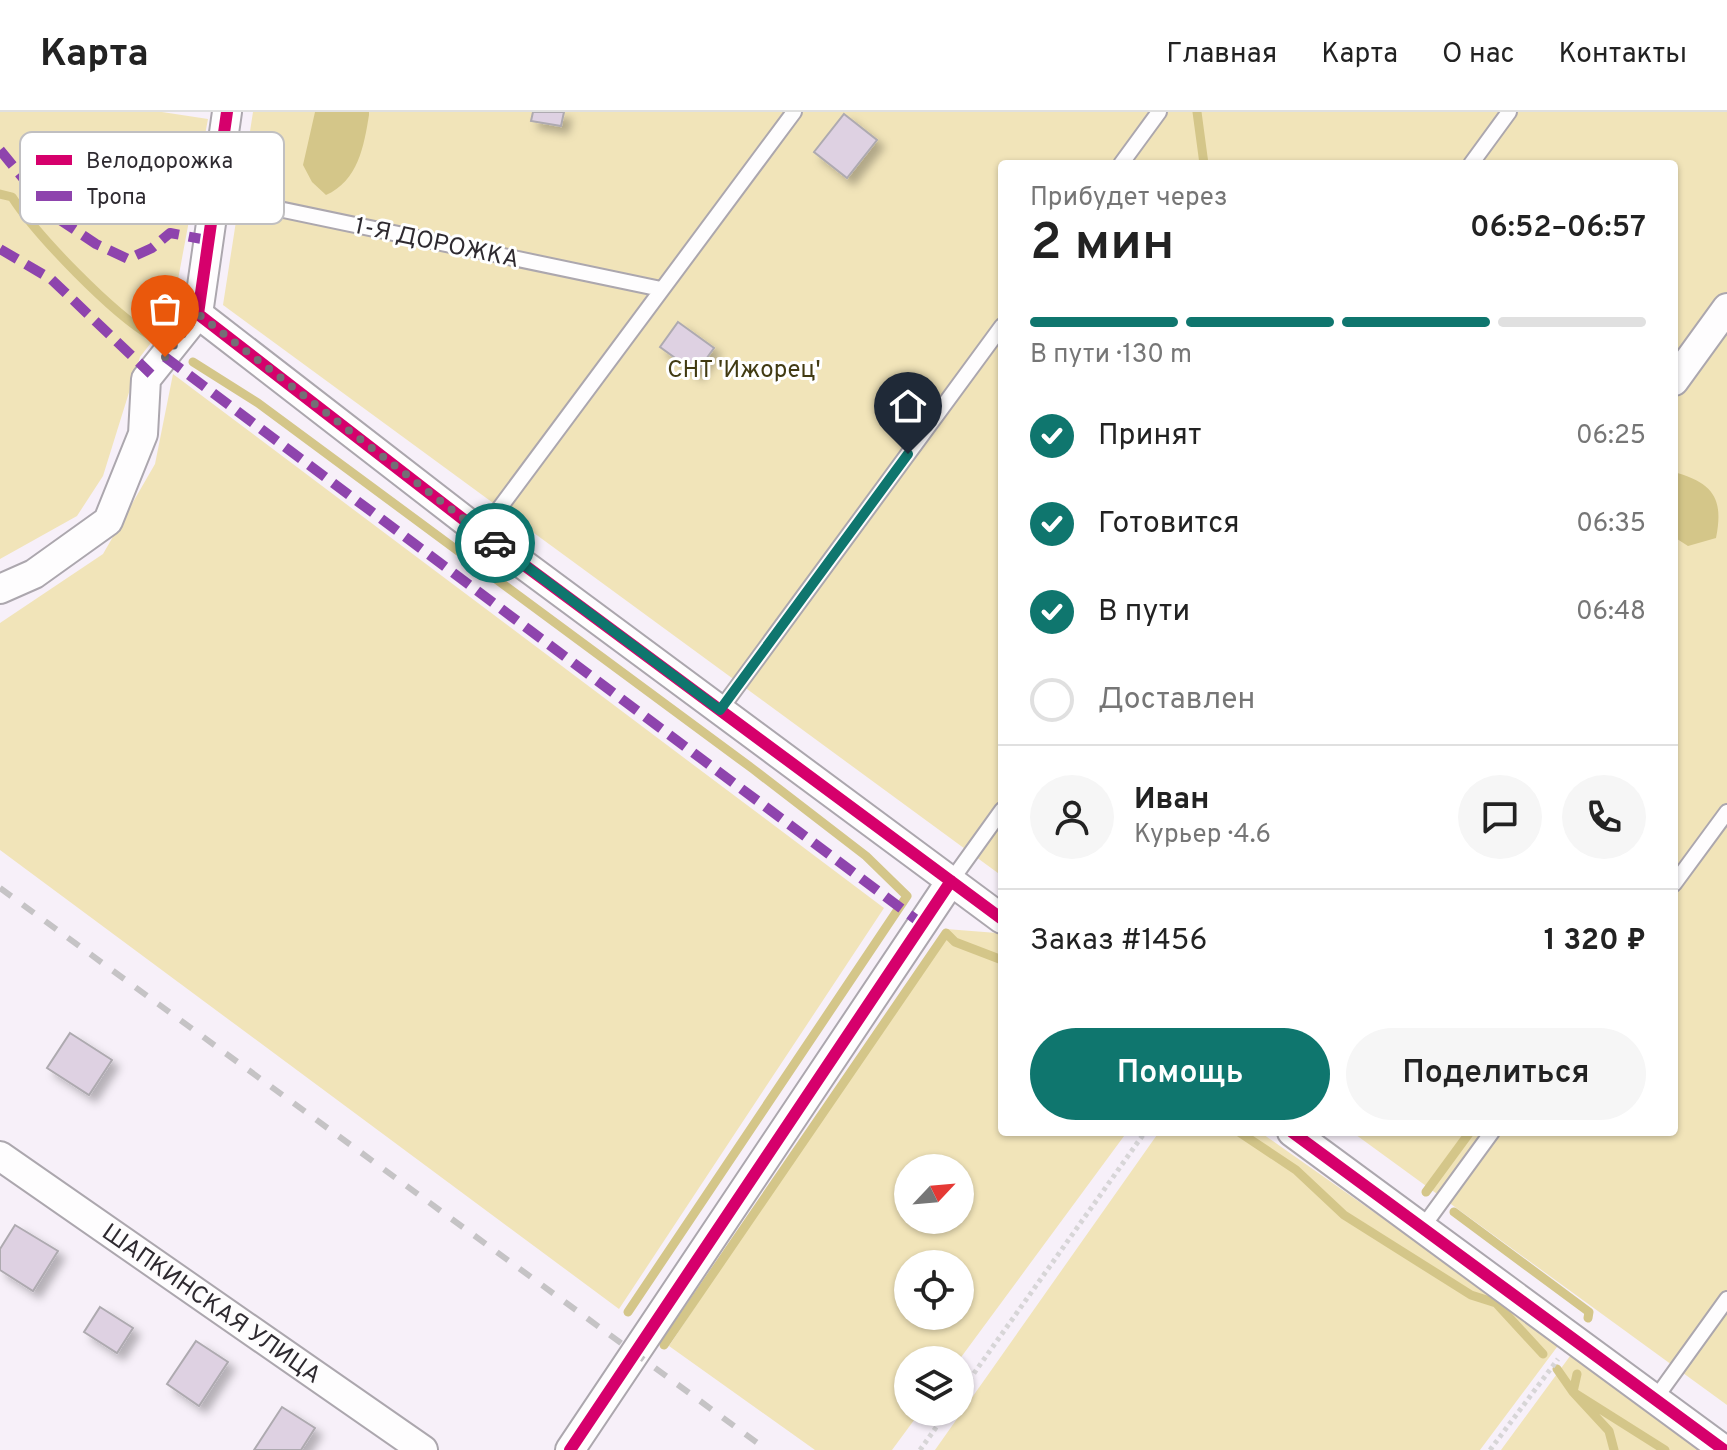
<!DOCTYPE html>
<html lang="ru">
<head>
<meta charset="utf-8">
<style>
  body { margin:0; font-family:Overpass,sans-serif; background:#f6f6f6; color:#222; height:100vh; display:flex; flex-direction:column; font-size:30px; white-space:nowrap }
  * { box-sizing:border-box; margin:0 }
  p { font-size:26px; color:#767676 }
  .icon { flex:none; width:44px; height:44px; fill:none; stroke:currentColor; stroke-width:2; stroke-linecap:round; stroke-linejoin:round }
  .map { position:relative; flex:1; overflow:hidden }
  .side { position:absolute; left:998px; top:48px; width:680px; height:976px; display:flex; flex-direction:column; background:#fff; border-radius:8px; box-shadow:0 2px 6px #0004 }
  .side>* { flex:none }
  .needle { width:52px; rotate:64deg }
  .tools { position:absolute; left:894px; top:1042px; display:grid; gap:16px }
  .tools a { display:grid; place-items:center; width:80px; height:80px; border-radius:50%; background:#fff; box-shadow:0 2px 6px #0004; font-size:40px }
  .pin { position:absolute; display:grid; place-items:center; width:68px; height:68px; color:#fff; margin:-82px -34px; border-radius:50% 50% 50% 0; rotate:-45deg; box-shadow:0 0 8px #0007 }
  .pin .icon { rotate:45deg }
  .courier { position:absolute; display:grid; place-items:center; width:80px; height:80px; margin:-40px; border:6px solid #0f766e; border-radius:50%; background:#fff; color:#222; box-shadow:0 2px 10px #0007 }
  .headline em { font-style:normal; font-weight:600 }
  .headline div { display:flex; flex-direction:column-reverse }
  .headline { display:flex; align-items:center; justify-content:space-between; height:136px; padding:0 32px }
  h1 { font-size:52px; font-weight:600; line-height:60px }
  .bar { display:grid; grid-template-columns:repeat(4,1fr); gap:12px 8px; align-content:center; height:96px; padding:0 32px }
  .bar i { height:10px; border-radius:6px; background:#e0e0e0 }
  .bar .active { background:#0f766e }
  .bar p { grid-column:span 4 }
  .line { display:flex; align-items:center; gap:20px; padding:0 32px; border-top:2px solid #e0e0e0 }
  .line div { flex:1 }
  .round { display:grid; place-items:center; flex:none; width:84px; height:84px; border-radius:42px; background:#f6f6f6 }
  ol { padding:0 32px; list-style:none }
  li { display:flex; align-items:center; gap:24px; height:88px }
  li p { margin-inline-start:auto }
  li .icon { padding:8px; border-radius:50%; background:#0f766e; color:#fff; stroke-width:4 }
  li:last-child { color:#767676 }
  li i { width:44px; height:44px; border:4px solid #e0e0e0; border-radius:50% }
  .cta { display:flex; gap:16px; margin-top:auto; padding:16px 32px }
  .cta a { flex:1; height:92px; border-radius:48px; background:#0f766e; color:#fff; font-size:32px; font-weight:600; line-height:92px; text-align:center }
  .cta a+a { background:#f6f6f6; color:#222 }
  header { display:flex; align-items:center; gap:48px; box-sizing:border-box; height:112px; padding:0 40px; background:#fff; border-bottom:2px solid #e0e0e0 }
  header strong { font-size:38px }
  nav { display:flex; gap:44px; margin-inline-start:auto; font-size:28px }
  .map>svg:first-child { display:block }
</style>
</head>
<body>
<header>
<strong>Карта</strong>
<nav><a>Главная</a><a>Карта</a><a>О нас</a><a>Контакты</a></nav>
</header>
<div class="map">
<svg width="1727" height="1338" viewBox="0 0 1727 1338">
  <defs>
    <filter id="shadow"><feDropShadow dx="7" dy="7" stdDeviation="4" flood-color="#0004"/></filter>
  </defs>
  <rect width="100%" height="100%" fill="#f7f0f9"/>
  <!-- green -->
  <path fill="#f1e4b9" fill-rule="evenodd" d="M0,0H162L208,7L171,205L140,245L103,364L77,404L0,447Z
    M253,0H1727V1293L1352,1020H1674V52H1002V764L223,193Z
    M173,262L884,796L619,1197L0,738V511L103,442L155,352Z
    M946,817L997,821L1002,825V1020H1127L959,1248H908V1300H920L892,1338H815L669,1234ZM908,1056H960V1108H908ZM960,1152V1204H908V1152Z
    M1159,1020H1260L1560,1231L1480,1338H935Z
    M1573,1240L1701,1338H1501Z"/>
  <!-- water -->
  <path fill="#d4c689" d="M315,0H369V3C364,34 358,69 326,83L312,70L303,53Z
    M1674,360C1713,371 1724,386 1716,426L1688,434L1674,425Z"/>
  <g fill="none" stroke-linecap="round" stroke-linejoin="round">
    <!-- stream -->
    <path stroke="#d4c689" stroke-width="9" d="M1197,0L1204,52
      M0,82L12,85C37,124 112,201 151,224
      M193,250L258,291L753,657L866,744L907,784L628,1200
      M1239,1020L1296,1058L1344,1103L1471,1183L1496,1191L1543,1242
      M1426,1080L1470,1020
      M1454,1100L1589,1200L1588,1206
      M664,1233L946,821L955,830L1002,848
      M1557,1257L1573,1280L1665,1338
      M1577,1262L1573,1280L1609,1319L1614,1338"/>
  </g>
  <!-- building -->
  <path fill="#ded1e2" stroke="#aeaab0" stroke-width="2" filter="url(#shadow)" d="M533,0H564L561,14L531,9Z
    M844,2L877,28L847,66L814,40Z
    M678,210L714,236L696,261L660,235Z
    M70,921L112,948L89,983L47,956Z
    M15,1113L58,1139L33,1179L0,1158V1137Z
    M100,1195L133,1216L117,1241L84,1220Z
    M196,1229L228,1250L199,1294L167,1272Z
    M282,1295L315,1316L301,1338H254Z"/>
  <g fill="none" stroke-linecap="round" stroke-linejoin="round">
    <defs>
      <path id="lane" d="M1121,52L1159,0
        M1471,52L1509,0
        M212,83L661,177
        M481,421L794,0
        M720,598L1002,214
        M951,769L1002,698
        M1674,772L1727,700
        M1422,1116L1492,1020
        M1655,1287L1727,1187"/>
      <g id="street">
        <path d="M227,0L198,202L481,421L1002,807"/>
        <path d="M1674,269L1727,196"/>
        <path d="M0,477L34,462L108,409L143,322L146,267L198,202"/>
        <path d="M1292,1020L1724,1338"/>
        <path id="s1" d="M0,1044L423,1338"/>
        <path d="M570,1338L951,769"/>
      </g>
    </defs>
    <!-- lane casing -->
    <use href="#lane" stroke="#aca7ae" stroke-width="18"/>
    <!-- street casing -->
    <use href="#street" stroke="#aca7ae" stroke-width="32"/>
    <!-- path -->
    <path stroke="#d7d5d7" stroke-width="5" stroke-dasharray="4 4" stroke-linecap="butt" d="M960,1281L1145,1020
      M920,1338L947,1300
      M1490,1338L1558,1247"/>
    <!-- lane -->
    <use href="#lane" stroke="#fefdfe" stroke-width="14"/>
    <!-- street -->
    <use href="#street" stroke="#fefdfe" stroke-width="28"/>
    <!-- rail -->
    <path stroke="#c5c3c5" stroke-width="6" stroke-dasharray="14 14" stroke-linecap="butt" d="M0,776L767,1338"/>
    <!-- quiet -->
    <path stroke="#8e44ad" stroke-width="10" stroke-dasharray="20 10" stroke-linecap="butt" d="M0,38L54,104L96,132L128,147L152,136L170,121L207,128
      M0,137L51,167L151,262
      M165,245L922,812"/>
    <defs>
      <path id="cycleway" d="M227,0L198,202L481,421L1002,807
        M1292,1020L1724,1338
        M570,1338L951,769"/>
    </defs>
    <!-- cycleway casing -->
    <use href="#cycleway" stroke="#fff" stroke-width="17"/>
    <!-- cycleway -->
    <use href="#cycleway" stroke="#d6006c" stroke-width="12"/>
  </g>
  <g fill="none" stroke-linecap="round" stroke-linejoin="round">
    <!-- done -->
    <path stroke="#746f76" stroke-width="8" stroke-dasharray="0 14.4" d="M165,245L198,202L495,431"/>
    <!-- route -->
    <path stroke="#0f766e" stroke-width="10" d="M495,431L720,598L908,342"/>
  </g>
  <g text-anchor="middle" stroke-width="6" stroke-linejoin="round" paint-order="stroke">
    <!-- street labels -->
    <g font-size="24" fill="#2e2a30" stroke="#fff">
      <text transform="translate(437 130) rotate(12)" y="8">1-Я ДОРОЖКА</text>
      <text dy="8" stroke="none"><textPath href="#s1" startOffset="258">ШАПКИНСКАЯ УЛИЦА</textPath></text>
    </g>
    <!-- park labels -->
    <g font-size="24" fill="#413a12" stroke="#fff">
      <text x="744" y="265">СНТ 'Ижорец'</text>
    </g>
  </g>
  <!-- legend -->
  <rect x="20" y="20" width="264" height="92" rx="12" fill="#fff" stroke="#c0bfc1" stroke-width="2"/>
  <rect x="36" y="43" width="36" height="10" fill="#d6006c"/>
  <rect x="36" y="79" width="36" height="10" fill="#8e44ad"/>
  <g font-size="22" fill="#2e2a30">
    <text x="86" y="56">Велодорожка</text>
    <text x="86" y="92">Тропа</text>
  </g>
</svg>
<div class="tools">
<a><svg class="needle" viewBox="-14 -14 28 28"><path d="M0-13l5 13h-10z" fill="#e53935"/><path d="M0 13l5-13h-10z" fill="#767676"/></svg></a>
<a><svg class="icon" aria-label="locate" viewBox="0 0 24 24"><circle cx="12" cy="12" r="6"/><path d="M12 2v4M12 18v4M2 12h4M18 12h4"/></svg></a>
<a><svg class="icon" aria-label="layers" viewBox="0 0 24 24"><path d="M12 4l9 5-9 5-9-5zM3 14l9 5 9-5"/></svg></a>
</div>
<div class="pin" style="left:165px;top:245px;background:#ea580c"><svg class="icon" aria-label="bag" viewBox="0 0 24 24"><path d="M5 8h14l-1 12H6zM9 8a3 3 0 0 1 6 0"/></svg></div>
<div class="pin" style="left:908px;top:342px;background:#1f2937"><svg class="icon" aria-label="home" viewBox="0 0 24 24"><path d="M3 11l9-7 9 7M6 9v11h12V9"/></svg></div>
<div class="courier" style="left:495px;top:431px"><svg class="icon" aria-label="car" viewBox="0 0 24 24"><path d="M5 17H2v-5l4-1 3-4h7l3 4 3 1v5h-3M9 17h6M6 11h13"/><circle cx="7" cy="17" r="2"/><circle cx="17" cy="17" r="2"/></svg></div>
<section class="side">
<div class="headline"><div><h1>2 мин</h1><p>Прибудет через</p></div><em>06:52–06:57</em></div>
<div class="bar"><i class="active"></i><i class="active"></i><i class="active"></i><i></i><p>В пути · 130 m</p></div>
<ol>
<li><svg class="icon" aria-label="check" viewBox="0 0 24 24"><path d="M5 12l5 5 9-10"/></svg>Принят<p>06:25</p></li>
<li><svg class="icon" aria-label="check" viewBox="0 0 24 24"><path d="M5 12l5 5 9-10"/></svg>Готовится<p>06:35</p></li>
<li><svg class="icon" aria-label="check" viewBox="0 0 24 24"><path d="M5 12l5 5 9-10"/></svg>В пути<p>06:48</p></li>
<li><i></i>Доставлен</li>
</ol>
<div class="line" style="height:144px"><a class="round"><svg class="icon" aria-label="person" viewBox="0 0 24 24"><circle cx="12" cy="8" r="4"/><path d="M4 21q1-7 8-7t8 7"/></svg></a><div><b>Иван</b><p>Курьер · 4.6</p></div><a class="round"><svg class="icon" aria-label="chat" viewBox="0 0 24 24"><path d="M4 5h16v11H9l-5 4z"/></svg></a><a class="round"><svg class="icon" aria-label="phone" viewBox="0 0 24 24"><path d="M5 4h4l2 5-3 2q2 4 5 5l2-3 5 2v4C11 20 4 13 5 4z"/></svg></a></div>
<div class="line" style="height:104px"><div>Заказ #1456</div><b>1 320 ₽</b></div>
<div class="cta"><a>Помощь</a><a>Поделиться</a></div>
</section>
</div>
</body>
</html>
